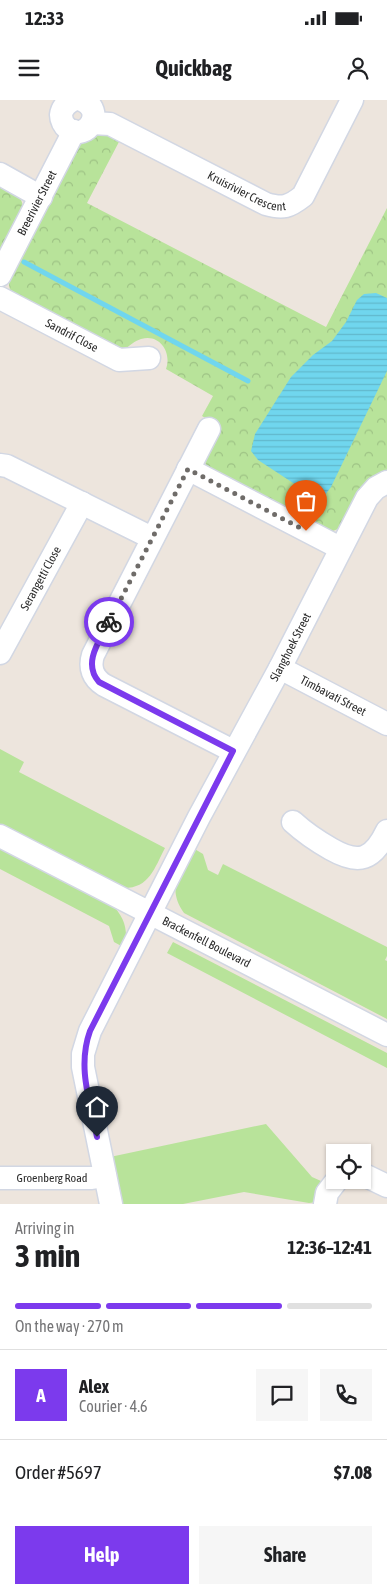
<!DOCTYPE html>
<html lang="en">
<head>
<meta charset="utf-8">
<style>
  body { margin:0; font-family:"Asap Condensed",sans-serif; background:#f6f6f6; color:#202124; height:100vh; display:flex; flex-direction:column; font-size:19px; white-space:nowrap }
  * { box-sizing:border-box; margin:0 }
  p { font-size:16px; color:#757577 }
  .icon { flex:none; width:28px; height:28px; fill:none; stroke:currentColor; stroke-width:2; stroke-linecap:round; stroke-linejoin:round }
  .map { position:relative; height:1104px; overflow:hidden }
  .side { display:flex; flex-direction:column; background:#fff; flex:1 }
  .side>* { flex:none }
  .controls { position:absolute; left:326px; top:1044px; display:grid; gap:10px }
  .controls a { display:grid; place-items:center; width:45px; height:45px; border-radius:0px; background:#fff; box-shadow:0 1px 4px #0004; font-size:25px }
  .pin { position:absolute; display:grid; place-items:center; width:42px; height:42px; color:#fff; margin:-51px -21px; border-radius:50% 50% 50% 0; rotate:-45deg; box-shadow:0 0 5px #0007 }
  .pin .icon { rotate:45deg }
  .courier { position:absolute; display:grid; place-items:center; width:50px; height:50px; margin:-25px; border:4px solid #7c3aed; border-radius:50%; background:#fff; color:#222; box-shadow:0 1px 6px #0007 }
  .overview em { font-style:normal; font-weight:700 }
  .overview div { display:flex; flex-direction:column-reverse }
  .overview { display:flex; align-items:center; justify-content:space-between; height:85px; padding:0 15px }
  h1 { font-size:32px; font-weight:700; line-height:38px }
  .bar { display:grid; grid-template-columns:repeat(4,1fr); gap:8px 5px; align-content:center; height:60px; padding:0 15px }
  .bar i { height:6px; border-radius:4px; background:#e0e0e0 }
  .bar .current { background:#7c3aed }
  .bar p { grid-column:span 4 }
  .line { display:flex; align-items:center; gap:12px; padding:0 15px; border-top:1px solid #e0e0e0 }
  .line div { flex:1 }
  .round { display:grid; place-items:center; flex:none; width:52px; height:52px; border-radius:0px; background:#f6f6f6 }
  .action { display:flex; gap:10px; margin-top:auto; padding:10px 15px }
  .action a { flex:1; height:58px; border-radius:0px; background:#7c3aed; color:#fff; font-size:20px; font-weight:700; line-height:58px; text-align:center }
  .action a+a { background:#f6f6f6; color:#202124 }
  .status { display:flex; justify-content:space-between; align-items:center; height:35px; padding:0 25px; background:#fff; direction:ltr }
  .status svg { height:14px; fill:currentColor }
  header { display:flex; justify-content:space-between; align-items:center; height:65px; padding:0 15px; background:#fff; font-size:22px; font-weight:700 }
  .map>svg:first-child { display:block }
</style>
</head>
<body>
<div class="status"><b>12:33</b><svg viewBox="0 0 49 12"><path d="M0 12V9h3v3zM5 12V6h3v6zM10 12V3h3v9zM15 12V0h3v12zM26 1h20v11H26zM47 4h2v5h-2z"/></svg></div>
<header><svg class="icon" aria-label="menu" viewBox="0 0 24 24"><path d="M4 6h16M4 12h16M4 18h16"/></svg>Quickbag<svg class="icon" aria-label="person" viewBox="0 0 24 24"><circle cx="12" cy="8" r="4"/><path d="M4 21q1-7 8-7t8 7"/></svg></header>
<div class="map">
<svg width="387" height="1104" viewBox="0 0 387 1104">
  <defs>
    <pattern id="park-crowns" width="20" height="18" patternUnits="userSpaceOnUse" patternTransform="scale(1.25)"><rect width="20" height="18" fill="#b8e39a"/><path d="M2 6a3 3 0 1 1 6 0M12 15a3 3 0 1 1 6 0" fill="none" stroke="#9ec385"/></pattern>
    <pattern id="water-rules" width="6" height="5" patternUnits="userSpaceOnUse" patternTransform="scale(1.25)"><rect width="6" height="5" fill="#70d6ee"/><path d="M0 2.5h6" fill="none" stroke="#61b8cc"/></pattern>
  </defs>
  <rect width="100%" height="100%" fill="#ede5dd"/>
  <!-- grass -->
  <path fill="#b8e39a" d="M0,649L24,662L19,672L165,748C154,769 149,789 122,788L0,726Z
    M0,746L111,804C125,817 128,830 125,848L114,842L109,826L0,769Z
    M193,748L203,754L208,770L218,775L223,764L387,847V856L385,860L387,861V919L184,813C166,787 180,773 193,748Z
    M173,842L387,953V968L167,853Z
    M266,1024L312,1077L321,1081L317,1102L309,1103L244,1092L183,1104H120L110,1057Z"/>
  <!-- park -->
  <path fill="url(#park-crowns)" d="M100,32L121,38L87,103L326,227L387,108V374L338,429L330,432L207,369C201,354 213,339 219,326L202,316L213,296L166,269C172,253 160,233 141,239C134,241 130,246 123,250L10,190L8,179L79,42Z
    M0,83C11,90 23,94 23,109L0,157Z"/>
  <!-- water -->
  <path fill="url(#water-rules)" d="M376,193L387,198V271L331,387L325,395L316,398L258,360L251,351L255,334L291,277L313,255L332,241L346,222L357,200L364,194Z"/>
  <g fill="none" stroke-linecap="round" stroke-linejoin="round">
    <!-- stream -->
    <path stroke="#70d6ee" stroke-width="5" d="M24,162L248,281"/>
    <defs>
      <g id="minor">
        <path d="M73,0C67,3 62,7 61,15C61,20 64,26 68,29C88,42 106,10 82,0"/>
        <path id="s1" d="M92,23L110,24L266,104C283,109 289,107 303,96L352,0"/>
        <path d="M0,74L41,97"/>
        <path id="s2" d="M0,175L74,31"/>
        <path id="s3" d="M0,198L119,260L149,258"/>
        <path d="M209,329L93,555C89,568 93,578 104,585L233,651"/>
        <path d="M0,365L7,366L152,438"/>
        <path d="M188,369L340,448"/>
        <path id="s4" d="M0,553L82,403"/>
        <path id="s5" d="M280,568L387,624"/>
        <path d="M293,722C305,733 317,741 331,749C359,765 373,760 387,731"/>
        <path id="s6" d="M0,736L387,935"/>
        <path d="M362,1074L387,1086"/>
        <path id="s7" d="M0,1078H92L105,1076"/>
        <path id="s8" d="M111,1104L83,967V954L90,931L199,717L280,568L367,398L376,388L387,382"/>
        <path d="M325,1104L327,1093L337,1080"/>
      </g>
    </defs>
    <!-- minor casing -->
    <use href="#minor" stroke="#d2d7e3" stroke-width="25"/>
    <!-- minor -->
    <use href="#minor" stroke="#fff" stroke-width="22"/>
  </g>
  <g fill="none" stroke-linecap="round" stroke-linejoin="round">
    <!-- done -->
    <path stroke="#6f6c69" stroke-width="5" stroke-dasharray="0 9" d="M109,522L188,369L306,431"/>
    <!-- route -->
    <path stroke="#7c3aed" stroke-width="6" d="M97,1037C90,1001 77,967 90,931L233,651L99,582C82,563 100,540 109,522"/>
  </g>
  <g text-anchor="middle" stroke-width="4.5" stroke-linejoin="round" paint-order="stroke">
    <!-- street labels -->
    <g font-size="12" fill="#2b2b2b" stroke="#fff">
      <text dy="4" stroke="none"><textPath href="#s1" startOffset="171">Kruisrivier Crescent</textPath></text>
      <text dy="4" stroke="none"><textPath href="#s2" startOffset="81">Breerivier Street</textPath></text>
      <text dy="4" stroke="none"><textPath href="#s3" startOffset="81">Sandrif Close</textPath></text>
      <text dy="4" stroke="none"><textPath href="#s4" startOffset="85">Serangetti Close</textPath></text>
      <text dy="4" stroke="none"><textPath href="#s8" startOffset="610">Slanghoek Street</textPath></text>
      <text dy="4" stroke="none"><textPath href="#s5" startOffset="60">Timbavati Street</textPath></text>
      <text dy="4" stroke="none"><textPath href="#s6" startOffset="232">Brackenfell Boulevard</textPath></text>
      <text dy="4" stroke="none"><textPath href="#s7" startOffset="52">Groenberg Road</textPath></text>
    </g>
  </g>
</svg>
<div class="controls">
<a><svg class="icon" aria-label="locate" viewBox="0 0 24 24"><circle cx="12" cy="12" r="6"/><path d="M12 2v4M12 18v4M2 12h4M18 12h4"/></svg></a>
</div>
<div class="pin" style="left:306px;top:431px;background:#ea580c"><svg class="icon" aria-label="bag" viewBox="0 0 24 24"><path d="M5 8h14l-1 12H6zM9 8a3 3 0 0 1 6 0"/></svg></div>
<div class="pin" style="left:97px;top:1037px;background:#1f2937"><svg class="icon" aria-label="home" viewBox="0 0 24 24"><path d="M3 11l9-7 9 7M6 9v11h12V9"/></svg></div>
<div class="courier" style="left:109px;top:522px"><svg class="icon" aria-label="bike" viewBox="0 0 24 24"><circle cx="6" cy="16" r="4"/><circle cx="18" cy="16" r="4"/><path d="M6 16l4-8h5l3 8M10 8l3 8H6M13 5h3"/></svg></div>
</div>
<section class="side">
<div class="overview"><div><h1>3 min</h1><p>Arriving in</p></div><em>12:36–12:41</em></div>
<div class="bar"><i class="current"></i><i class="current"></i><i class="current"></i><i></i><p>On the way · 270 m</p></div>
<div class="line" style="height:90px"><b class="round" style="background:#7c3aed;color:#fff">A</b><div><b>Alex</b><p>Courier · 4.6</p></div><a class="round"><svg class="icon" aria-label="chat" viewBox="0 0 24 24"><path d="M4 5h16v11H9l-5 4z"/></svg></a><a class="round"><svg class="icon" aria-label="phone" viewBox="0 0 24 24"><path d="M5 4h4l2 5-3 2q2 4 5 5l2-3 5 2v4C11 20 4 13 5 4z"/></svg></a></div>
<div class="line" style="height:65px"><div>Order #5697</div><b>$7.08</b></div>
<div class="action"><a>Help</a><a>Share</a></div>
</section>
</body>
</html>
